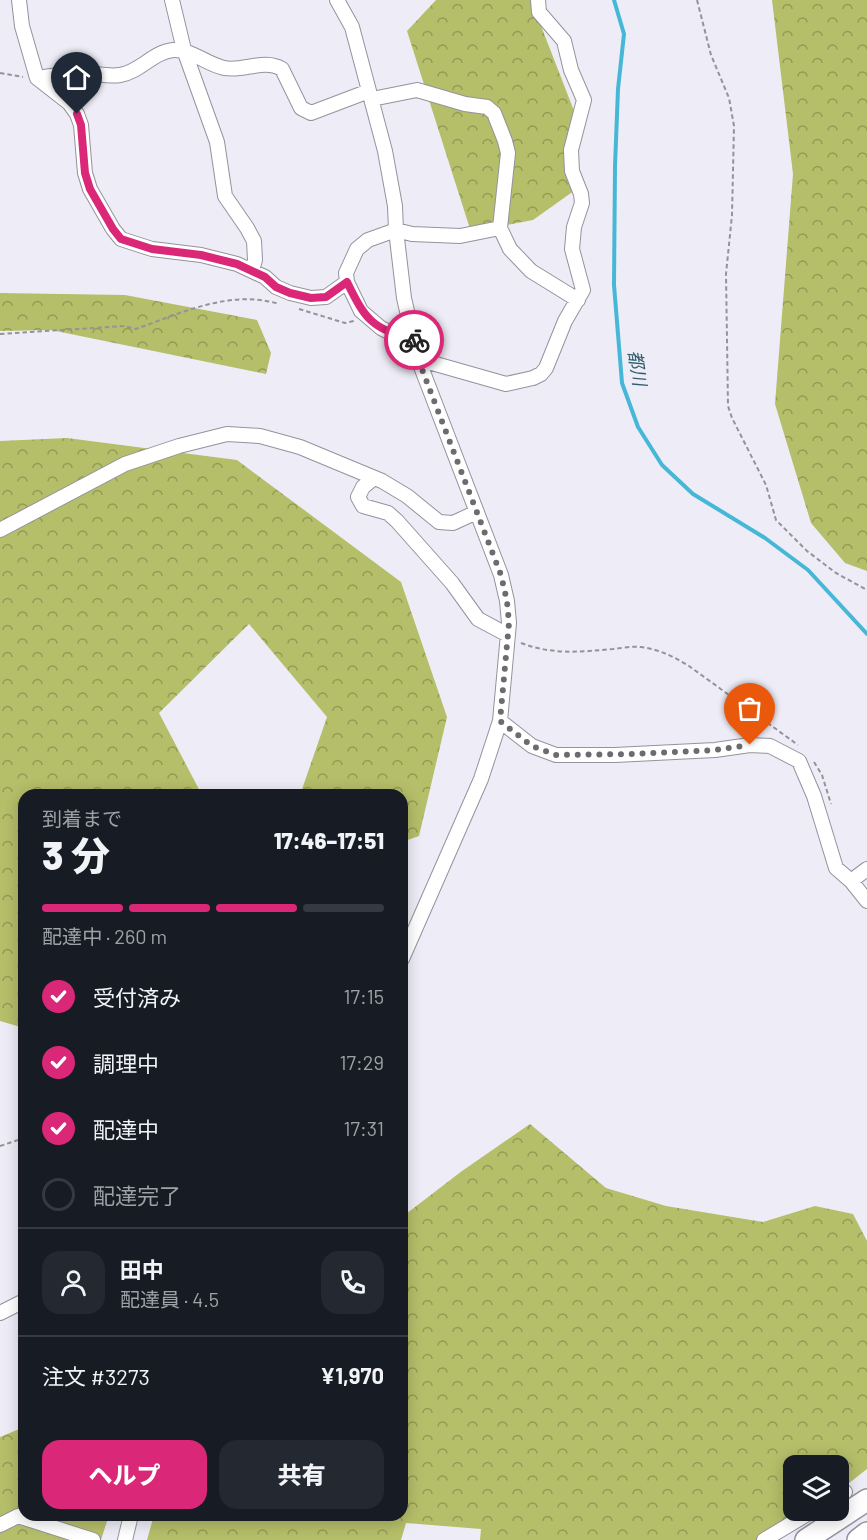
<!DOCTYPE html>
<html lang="ja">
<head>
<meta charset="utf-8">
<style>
  body { margin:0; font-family:Barlow,"Noto Sans JP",sans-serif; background:#242831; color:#f1f3f6; height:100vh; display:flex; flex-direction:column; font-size:22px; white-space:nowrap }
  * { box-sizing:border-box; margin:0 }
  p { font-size:20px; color:#9ea1a6 }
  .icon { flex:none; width:33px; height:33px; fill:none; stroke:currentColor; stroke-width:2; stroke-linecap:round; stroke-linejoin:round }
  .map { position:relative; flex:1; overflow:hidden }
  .sheet { position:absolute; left:18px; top:789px; width:390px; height:732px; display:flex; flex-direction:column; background:#171b24; border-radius:18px; box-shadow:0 3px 15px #0003 }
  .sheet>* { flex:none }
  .tools { position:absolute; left:783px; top:1455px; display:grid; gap:12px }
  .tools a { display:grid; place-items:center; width:66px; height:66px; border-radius:12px; background:#171b24; box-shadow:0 3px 15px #0003; font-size:30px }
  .pin { position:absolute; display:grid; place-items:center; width:51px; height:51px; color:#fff; margin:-62px -26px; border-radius:50% 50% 50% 0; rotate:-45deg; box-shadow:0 0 6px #0007 }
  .pin .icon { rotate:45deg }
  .courier { position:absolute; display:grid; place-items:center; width:60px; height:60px; margin:-30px; border:4px solid #db2777; border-radius:50%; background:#fff; color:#222; box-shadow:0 2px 8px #0007 }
  .overview em { font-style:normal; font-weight:800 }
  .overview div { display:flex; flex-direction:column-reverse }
  .overview { display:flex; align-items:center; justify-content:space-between; height:102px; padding:0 24px }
  h1 { font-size:39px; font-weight:800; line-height:45px }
  .bar { display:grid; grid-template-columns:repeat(4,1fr); gap:9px 6px; align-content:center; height:72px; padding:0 24px }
  .bar i { height:8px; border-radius:4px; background:#363941 }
  .bar .active { background:#db2777 }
  .bar p { grid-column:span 4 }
  .line { display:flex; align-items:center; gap:15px; padding:0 24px; border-top:2px solid #363941 }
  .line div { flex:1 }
  .round { display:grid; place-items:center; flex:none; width:63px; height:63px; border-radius:18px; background:#242831 }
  ol { padding:0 24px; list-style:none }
  li { display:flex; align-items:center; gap:18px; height:66px }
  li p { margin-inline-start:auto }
  li .icon { padding:6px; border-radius:50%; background:#db2777; color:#fff; stroke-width:4 }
  li:last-child { color:#9ea1a6 }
  li i { width:33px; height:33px; border:3px solid #363941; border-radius:50% }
  .cta { display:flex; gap:12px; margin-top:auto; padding:12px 24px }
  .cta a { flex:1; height:69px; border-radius:18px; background:#db2777; color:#fff; font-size:24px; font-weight:800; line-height:69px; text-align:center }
  .cta a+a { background:#242831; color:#f1f3f6 }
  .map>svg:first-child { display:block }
</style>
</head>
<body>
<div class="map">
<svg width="867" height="1540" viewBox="0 0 867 1540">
  <defs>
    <pattern id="forest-crowns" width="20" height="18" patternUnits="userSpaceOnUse" patternTransform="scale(1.5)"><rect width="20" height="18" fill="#b5be69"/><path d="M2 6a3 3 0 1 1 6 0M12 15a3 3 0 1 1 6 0" fill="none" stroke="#939a56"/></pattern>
  </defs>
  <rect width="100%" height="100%" fill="#eeedf7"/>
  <!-- forest -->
  <path fill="url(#forest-crowns)" d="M436,0H531L576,116L578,188L533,220L471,232L407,31Z
    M772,0H867V571L845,563L811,523L775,404L793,174Z
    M0,293L125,295L257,320L271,353L266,374L51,330L0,331Z
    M67,438L237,460L401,582L447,717L419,836L402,842V795H300L327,717L249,624L159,713L202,795H24V1028L0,1021V441Z
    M530,1124L606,1188L666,1206L763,1222L815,1206L853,1214L867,1241V1469L839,1491L838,1466H794V1510L811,1511L770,1540H480L481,1529L406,1523L401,1540H147L154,1515H402V1217L462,1171Z
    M24,1427V1515H109L101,1540H0V1437Z"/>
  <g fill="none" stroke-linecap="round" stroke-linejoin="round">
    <!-- stream -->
    <path stroke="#47b7d7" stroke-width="4" d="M614,0L624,34L618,89L615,166L614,285L622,383L638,427L662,465L693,494L765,538L808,570L867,634"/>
    <defs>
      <path id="minor" d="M19,0L22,26L37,78L69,103L77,114L81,125L85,173L90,189L113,229L121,239L152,249L201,255L237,264L265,277L276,287L290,293L311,298L326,297L347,282
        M172,0L184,50L217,142L225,196L247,228L254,241L255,260L252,270
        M337,0L352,27L385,151L395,206L396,230L404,298L418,359L501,575L507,601L509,623L500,721L481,779L402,959
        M37,78C52,76 68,73 83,73C95,73 108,77 120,75C140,72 153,52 173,50C191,49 206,64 224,68C244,72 264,58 282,69L301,108L311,113L369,91
        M372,99L417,90L465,104L487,107L494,113L505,141L508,153L500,228L510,249L531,271L578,300
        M415,340L397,336L381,328L361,311L347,282L346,273L357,249L368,240L396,230L412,234L460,236L500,228
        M418,359L506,384L533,378L541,374L546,368L565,321L583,290L572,249L574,227L582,203L581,194L572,171L571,150L584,100L571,70L564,41L539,12L538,0
        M374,478L363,487L358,497L363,506L388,513L397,521L452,583L478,619L508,635
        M0,530L125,464L179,446L227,434L260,436L300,447L382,481L407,496L439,522L453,523L477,512
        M500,721L532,746L556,755H615L715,750L750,745L770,746L799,761L814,796L836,868L851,881L867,901
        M851,881L867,869
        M0,1313L24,1301
        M838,1496L845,1492
        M0,1525L18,1516L93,1540
        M125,1540L131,1515
        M764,1540L814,1510"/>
      <path id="highway" d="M806,1540L867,1500
        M858,1540L867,1533"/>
    </defs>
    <!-- minor casing -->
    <use href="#minor" stroke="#94939c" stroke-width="16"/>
    <!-- highway casing -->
    <use href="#highway" stroke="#94939c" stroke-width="24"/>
    <!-- path -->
    <path stroke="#93939a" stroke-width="2" stroke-dasharray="4.5 3" stroke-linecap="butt" d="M697,0L711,55L729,98L734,126L732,215L726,274L728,406L732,418L766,485L776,520L807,551L836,573L867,590
      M0,73L23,77
      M299,309L345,323L354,321
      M0,334L124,326L136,329C181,313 231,289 279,304
      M521,643C553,655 580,652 613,649C622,648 632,646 641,647C659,649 674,657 689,666L798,745
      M814,762L822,775L831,804
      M0,1146L24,1138"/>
    <!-- minor -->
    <use href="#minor" stroke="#fff" stroke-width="14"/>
    <!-- highway -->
    <use href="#highway" stroke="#fff" stroke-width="21"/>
  </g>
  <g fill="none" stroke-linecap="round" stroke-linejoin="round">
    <!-- done -->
    <path stroke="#6b6b70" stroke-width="6" stroke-dasharray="0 10.8" d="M414,340L418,359L501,575L507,601L509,623L500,721L532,746L556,755L635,754L715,750L750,745"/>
    <!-- route -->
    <path stroke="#db2777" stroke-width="8" d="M77,114L81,125L85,173L90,189L113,229L121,239L152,249L201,255L237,264L265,277L276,287L290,293L311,298L326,297L347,282C366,321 372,328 414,340"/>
  </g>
  <g text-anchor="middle" stroke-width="6" stroke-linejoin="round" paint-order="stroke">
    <!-- water labels -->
    <g font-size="18" font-style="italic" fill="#2f5d6c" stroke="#eeedf7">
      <text transform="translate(637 368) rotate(81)" y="6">都川</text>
    </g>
  </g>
</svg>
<div class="tools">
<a><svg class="icon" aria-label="layers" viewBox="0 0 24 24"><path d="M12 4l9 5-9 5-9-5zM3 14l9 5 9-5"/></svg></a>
</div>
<div class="pin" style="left:750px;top:745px;background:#ea580c"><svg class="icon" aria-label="bag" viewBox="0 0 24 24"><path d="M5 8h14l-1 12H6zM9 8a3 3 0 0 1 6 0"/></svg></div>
<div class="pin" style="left:77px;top:114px;background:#1f2937"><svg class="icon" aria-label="home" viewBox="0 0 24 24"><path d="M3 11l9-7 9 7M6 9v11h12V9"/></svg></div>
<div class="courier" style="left:414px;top:340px"><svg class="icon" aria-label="bike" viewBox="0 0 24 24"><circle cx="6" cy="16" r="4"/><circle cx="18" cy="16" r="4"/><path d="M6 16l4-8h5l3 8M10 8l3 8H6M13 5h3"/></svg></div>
<section class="sheet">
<div class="overview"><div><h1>3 分</h1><p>到着まで</p></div><em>17:46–17:51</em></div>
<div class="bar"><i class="active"></i><i class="active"></i><i class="active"></i><i></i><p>配達中 · 260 m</p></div>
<ol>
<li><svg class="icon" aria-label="check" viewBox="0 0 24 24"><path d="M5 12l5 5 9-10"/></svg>受付済み<p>17:15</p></li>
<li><svg class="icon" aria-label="check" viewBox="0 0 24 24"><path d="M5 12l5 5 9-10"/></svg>調理中<p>17:29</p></li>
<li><svg class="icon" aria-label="check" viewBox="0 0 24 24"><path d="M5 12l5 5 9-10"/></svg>配達中<p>17:31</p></li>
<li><i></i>配達完了</li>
</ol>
<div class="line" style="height:108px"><a class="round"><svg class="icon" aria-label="person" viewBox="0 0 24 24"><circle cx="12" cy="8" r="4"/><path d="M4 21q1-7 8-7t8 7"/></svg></a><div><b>田中</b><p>配達員 · 4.5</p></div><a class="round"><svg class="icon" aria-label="phone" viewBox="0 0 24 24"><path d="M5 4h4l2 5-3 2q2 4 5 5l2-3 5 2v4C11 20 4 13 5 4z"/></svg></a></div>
<div class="line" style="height:78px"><div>注文 #3273</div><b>¥1,970</b></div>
<div class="cta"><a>ヘルプ</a><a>共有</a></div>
</section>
</div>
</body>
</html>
